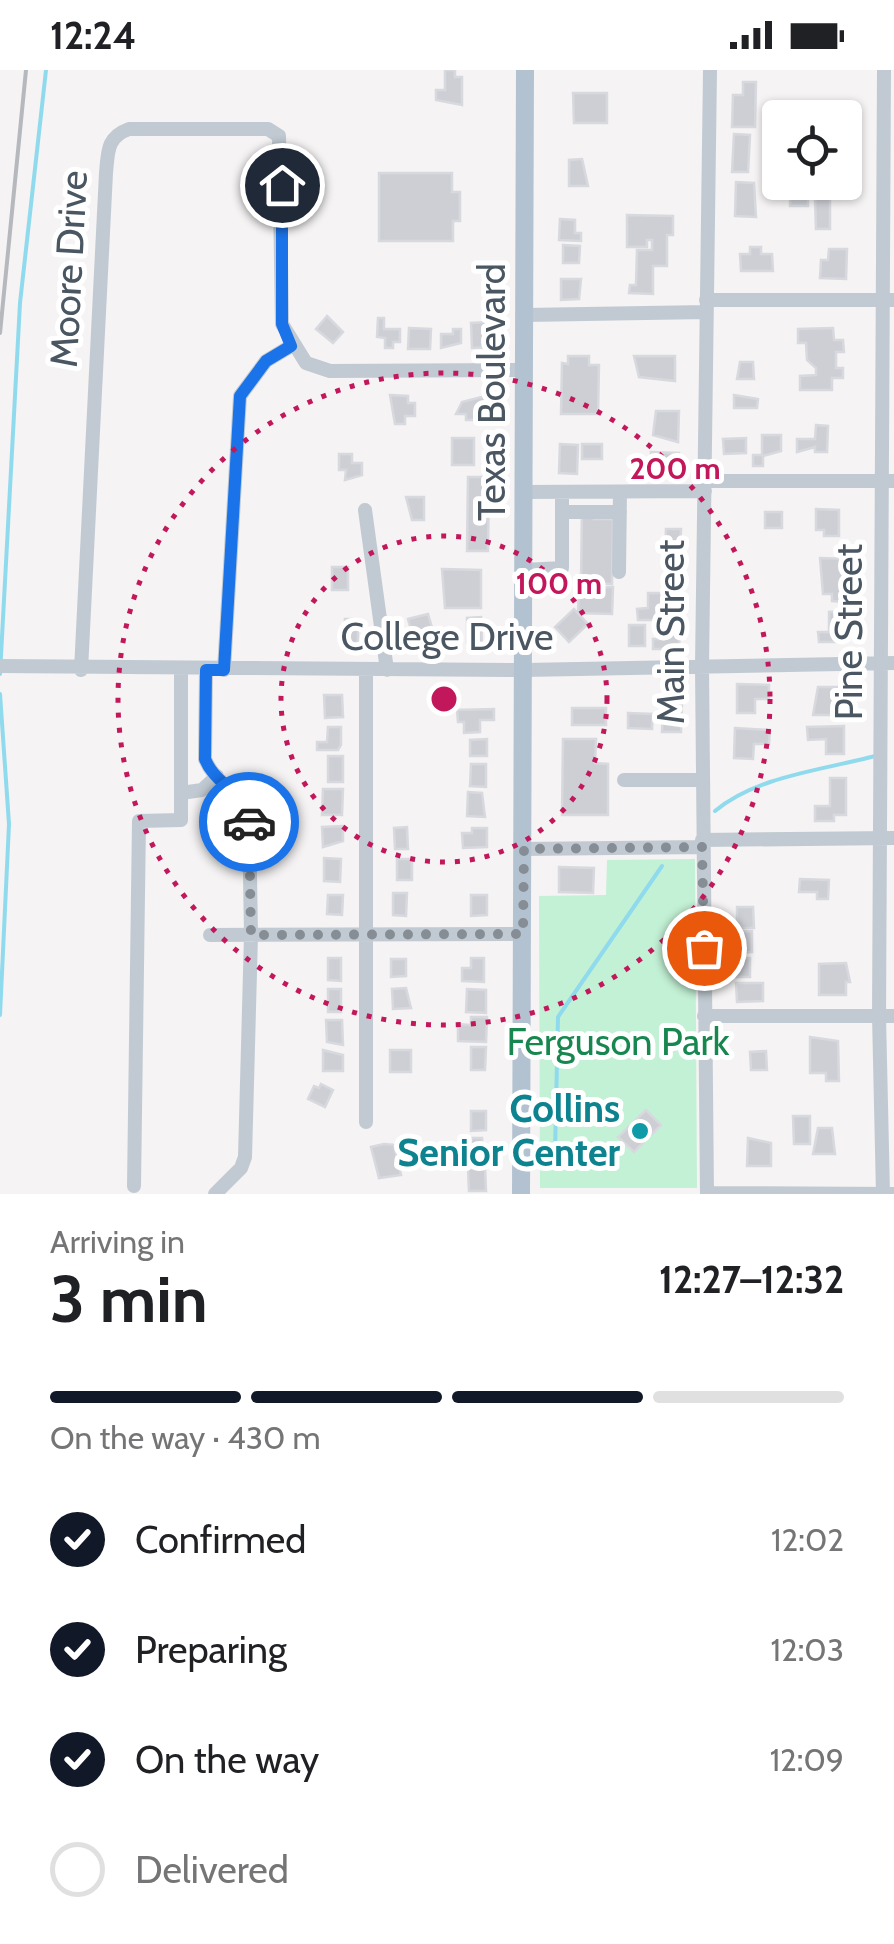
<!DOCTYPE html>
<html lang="en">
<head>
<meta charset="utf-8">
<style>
  body { margin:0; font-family:Cabin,sans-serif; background:#f6f6f6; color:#202124; height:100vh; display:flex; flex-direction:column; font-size:38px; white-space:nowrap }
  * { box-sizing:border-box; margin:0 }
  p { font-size:32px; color:#757577 }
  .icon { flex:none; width:55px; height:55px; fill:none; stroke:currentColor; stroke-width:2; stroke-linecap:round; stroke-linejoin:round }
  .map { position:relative; height:1124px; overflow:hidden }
  .side { display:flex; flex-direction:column; background:#fff; flex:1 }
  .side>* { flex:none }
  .fabs { position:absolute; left:762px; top:30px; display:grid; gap:20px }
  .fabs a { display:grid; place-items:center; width:100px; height:100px; border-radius:10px; background:#fff; box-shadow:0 2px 8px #0004; font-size:50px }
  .pin { position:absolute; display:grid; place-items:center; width:85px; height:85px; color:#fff; margin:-42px; border:5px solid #fff; border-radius:50%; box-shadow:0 2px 10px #0007 }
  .courier { position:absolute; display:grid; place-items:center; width:100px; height:100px; margin:-50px; border:8px solid #1a73e8; border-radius:50%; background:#fff; color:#222; box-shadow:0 2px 12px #0007 }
  .summary em { font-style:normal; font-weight:800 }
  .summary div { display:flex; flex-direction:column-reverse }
  .summary { display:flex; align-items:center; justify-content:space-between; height:170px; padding:0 50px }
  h1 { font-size:65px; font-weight:800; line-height:75px }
  .bar { display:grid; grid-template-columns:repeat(4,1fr); gap:15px 10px; align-content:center; height:120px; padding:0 50px }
  .bar i { height:12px; border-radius:8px; background:#e0e0e0 }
  .bar .on { background:#111827 }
  .bar p { grid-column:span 4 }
  ol { padding:0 50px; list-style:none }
  li { display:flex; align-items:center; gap:30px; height:110px }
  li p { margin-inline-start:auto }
  li .icon { padding:10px; border-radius:50%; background:#111827; color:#fff; stroke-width:4 }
  li:last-child { color:#757577 }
  li i { width:55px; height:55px; border:5px solid #e0e0e0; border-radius:50% }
  .status { display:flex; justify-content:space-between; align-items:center; height:70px; padding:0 50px; background:#fff; direction:ltr }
  .status svg { height:28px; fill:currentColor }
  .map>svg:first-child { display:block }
</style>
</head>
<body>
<div class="status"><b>12:24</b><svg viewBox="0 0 49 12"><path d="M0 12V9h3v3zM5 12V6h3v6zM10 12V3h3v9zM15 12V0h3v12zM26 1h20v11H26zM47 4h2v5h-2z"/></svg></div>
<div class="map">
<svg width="894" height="1124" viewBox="0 0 894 1124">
  <rect width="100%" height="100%" fill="#f5f3f3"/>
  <!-- green -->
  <path fill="#c3f1d5" d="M695,789L697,1118H540L539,826L606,825L607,790Z"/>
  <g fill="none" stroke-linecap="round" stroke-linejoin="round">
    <!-- stream -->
    <path stroke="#90daee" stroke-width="4" d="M0,604L20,233L46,0
      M0,624L9,754L0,945
      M715,741C757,706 823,700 875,686
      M547,1092L555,1081L558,947L662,796"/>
  </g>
  <!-- building -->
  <path fill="#cdcfd5" stroke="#d7d9de" stroke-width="2.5" d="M445,0H455V7H462V35L436,30V20H445Z
    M743,12H756L755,57H732L733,25H743Z
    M573,23H607V53H574Z
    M734,64L750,65L748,102H732Z
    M582,89L588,116H569V90Z
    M379,103H452V122H460V151H453V171H379Z
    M736,112L754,113L756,147L735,146Z
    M790,122L808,123V136H790Z
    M830,128V159H816L815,129Z
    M627,145L673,146V165H667V196H653V224L629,223L630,215H636L637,180H652V170H647V177H627Z
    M560,149L575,150V163H581V171L559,170Z
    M563,175L580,176L579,193H563Z
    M750,177H761V184H772L773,201H741L740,184H750Z
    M829,179H847L846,209L820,208L821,190H828Z
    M561,209H581L579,229L561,230Z
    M327,246L343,262L333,273L316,259Z
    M378,248H384V259H400V272H393V278H385V268L377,267Z
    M490,252L491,277L472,278L471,253Z
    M409,258L431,259L430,279H408Z
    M833,258L834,270H843L844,282H836V298H843V308H832V320H800V306L816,305V298L807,290L806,273H798V259Z
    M453,259H461V273L441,278V264H453Z
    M568,286H589V295H599L598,344H561L562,293L568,294Z
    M634,286H675V311L639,307Z
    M740,292H753L754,309H737Z
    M390,325L408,326V333H415V346H405V354H395Z
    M734,325L758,329L757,338H734Z
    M485,326L486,350H466V344H456L462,332Z
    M656,341H679L678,372L653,365Z
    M816,355L828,356L827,382H815V377L797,382V369H815Z
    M762,365H781V381L763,386V396H753V385H762Z
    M452,368H474V395H452Z
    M746,368V383L724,384L723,369Z
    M560,374L578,375L577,404L559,403Z
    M582,374H602V389H582Z
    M651,382L679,383L678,400L651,399Z
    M339,384H352V393H362V405L345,410L346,400H339Z
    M468,407H489L488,481H467Z
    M406,427H424V450H412Z
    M582,439L594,449H613L612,514L581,513Z
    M816,439L839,440V466H824V460H816Z
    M765,442H782V458H765Z
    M666,459H681L680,486L665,485Z
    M820,488L848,489L844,532L832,531V524H823Z
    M332,497H348V520H332Z
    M442,499L481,500V538H445Z
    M579,517H613L612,544L578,543Z
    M648,523H665V550H638L637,539L648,538Z
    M574,539L588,554L569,572L555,557Z
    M843,541L844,572H819L818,562H829V542Z
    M428,544L433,561L423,564L425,570L434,568L436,578L417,583L408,549Z
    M481,547L482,573H467V548Z
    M345,549H353L352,556H358V581L344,580Z
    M663,554H680L679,579H653V569H663Z
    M629,555H645V576H629Z
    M737,614L769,615V629H755V643H737Z
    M818,617H838V645H813Z
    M324,625H342L343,647L325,648Z
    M663,633H682L681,662H662Z
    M572,638H606V655H572Z
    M494,639V650H480V662L464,663V652H458L457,640Z
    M628,643L653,644L652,659L628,658Z
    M844,656V684H826V669L808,670L807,657Z
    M328,657H341V675L338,680H317V672H327Z
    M735,658L770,660L769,674H754L753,689L734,688Z
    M487,669V686H470V670Z
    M563,669H596L595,693L608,694V745H562Z
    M328,686H343V712H328Z
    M471,694H486V717L470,716Z
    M830,708H846V745H834V751H815V736H830Z
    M323,719H343L342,745H322Z
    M468,722L482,723L485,747L467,746Z
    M343,756V771L323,777L322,757Z
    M407,757L408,779H395L394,758Z
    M472,758H487V777L463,778L462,763H472Z
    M324,788L341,789L340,812L324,811Z
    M397,789H412V810H397Z
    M559,797L594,798L593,823L559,822Z
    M800,809L829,810L828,829H817V822H799Z
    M393,823H407L406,846L393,845Z
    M328,825H343L342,845L327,844Z
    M471,825H487V845L471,846Z
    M737,837H753L754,858H737Z
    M752,861V882L732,883L731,862Z
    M328,888H341V911L328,910Z
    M471,888H484V912L462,911V898H471Z
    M732,888H750V907H732Z
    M391,889H406V906L391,907Z
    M846,893L850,912H846V925H819V894Z
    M736,913H763V931L737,932Z
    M406,918L411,938L393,939L392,919Z
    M328,919H341V942H328Z
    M467,919L486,920V943L466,942Z
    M471,947H487L486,972L458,971V954L471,955Z
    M326,950H342L343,975L327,972Z
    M810,967L838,971L839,1011H826V1003H810Z
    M471,977H486L485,1000H471Z
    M323,980L343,985V1001H323Z
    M390,980H411V1002H390Z
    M766,981L767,1000H751L750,982Z
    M321,1014L333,1020L325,1037L308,1029L314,1016L319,1018Z
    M646,1040L661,1055L634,1082L618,1067Z
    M471,1041H486V1060L471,1061Z
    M793,1046H810V1074H794Z
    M818,1058H832L835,1084H813Z
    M472,1068H482L484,1091H467Z
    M748,1068L771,1073V1096H747Z
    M384,1074L394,1075L401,1105L379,1108L371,1077Z
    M468,1098H485L486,1121H469Z"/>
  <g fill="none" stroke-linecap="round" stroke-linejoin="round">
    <!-- minor -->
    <path stroke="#c1cad2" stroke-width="14" d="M706,230H894
      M525,245L706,242
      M705,411H894
      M524,422L705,421
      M365,440L387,600
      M562,442H620
      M524,500L562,498V422
      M619,502L620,422
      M0,596L524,600L894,593
      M81,600L106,103C108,81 107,67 129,59H268L279,66L282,254L306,293L330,301L524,300
      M206,600L205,689C214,712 239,722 249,746L251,865L245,1087L241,1098L215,1124
      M224,600L240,326L266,291L291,276
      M624,710H702
      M181,723L202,720L217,706
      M702,770L894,768
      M523,779L702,777
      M210,865L523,864
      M704,946H894
      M366,1052V600
      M134,1116L139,751L181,750V600
      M707,1123L894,1124
      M707,1124L702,596L710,0
      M883,1124L879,946L884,0"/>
    <!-- major -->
    <path stroke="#b3c2d1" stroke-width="18" d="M521,1124L525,0"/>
    <!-- rail -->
    <path stroke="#b5b8bd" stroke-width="4" d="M0,263L26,0"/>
  </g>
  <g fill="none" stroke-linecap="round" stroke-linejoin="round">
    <!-- done -->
    <path stroke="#868d94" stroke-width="10" stroke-dasharray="0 18" d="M249,752L251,865L523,864L524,779L702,777L704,878"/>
    <!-- route -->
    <path stroke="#1a73e8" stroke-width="12" d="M249,752C245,722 215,715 205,689L206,600H224L240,326L266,291L291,276L282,254V115"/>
  </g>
  <!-- distance rings -->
  <g fill="none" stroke="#c2185b" stroke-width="5" stroke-dasharray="5 10">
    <circle cx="444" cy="629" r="163"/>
    <circle cx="444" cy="629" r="326"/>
  </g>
  <!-- markers -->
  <circle fill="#0f9aa8" stroke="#fff" stroke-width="4" cx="640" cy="1061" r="10"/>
  <g text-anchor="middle" stroke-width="10" stroke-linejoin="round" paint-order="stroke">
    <!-- street labels -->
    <g font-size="38" fill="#4a5661" stroke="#fff">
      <text transform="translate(69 199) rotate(-87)" y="13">Moore Drive</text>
      <text transform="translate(492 322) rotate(-90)" y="13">Texas Boulevard</text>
      <text transform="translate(671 562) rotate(-90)" y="13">Main Street</text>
      <text transform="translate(849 562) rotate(-90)" y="13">Pine Street</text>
      <text x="447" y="580">College Drive</text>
    </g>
    <!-- park labels -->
    <g font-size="38" fill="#17864f" stroke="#fff">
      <text x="618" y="985">Ferguson Park</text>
    </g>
    <!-- culture labels -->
    <g font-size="38" font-weight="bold" fill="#0d838f" stroke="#fff" text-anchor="end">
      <text x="620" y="1052">Collins<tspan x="620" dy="44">Senior Center</tspan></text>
    </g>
  </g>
  <circle cx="444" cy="629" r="15" fill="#c2185b" stroke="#fff" stroke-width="5"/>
  <g font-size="30" text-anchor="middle" font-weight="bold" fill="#c2185b" stroke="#fff" stroke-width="10" stroke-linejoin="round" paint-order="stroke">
    <text x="675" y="409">200 m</text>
    <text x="559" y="524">100 m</text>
  </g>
</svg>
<div class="fabs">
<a><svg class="icon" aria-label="locate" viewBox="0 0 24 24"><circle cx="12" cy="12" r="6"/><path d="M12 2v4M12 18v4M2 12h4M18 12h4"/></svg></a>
</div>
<div class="pin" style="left:704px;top:878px;background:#ea580c"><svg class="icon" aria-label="bag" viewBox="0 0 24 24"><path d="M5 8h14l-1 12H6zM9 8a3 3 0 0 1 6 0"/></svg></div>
<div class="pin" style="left:282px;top:115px;background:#1f2937"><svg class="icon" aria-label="home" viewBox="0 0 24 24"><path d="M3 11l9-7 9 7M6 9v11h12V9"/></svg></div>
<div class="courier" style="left:249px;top:752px"><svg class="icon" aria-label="car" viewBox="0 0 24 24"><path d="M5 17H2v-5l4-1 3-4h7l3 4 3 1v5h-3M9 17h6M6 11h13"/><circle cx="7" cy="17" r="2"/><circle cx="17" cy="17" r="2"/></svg></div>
</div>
<section class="side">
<div class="summary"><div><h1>3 min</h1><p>Arriving in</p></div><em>12:27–12:32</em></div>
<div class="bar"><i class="on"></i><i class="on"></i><i class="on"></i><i></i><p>On the way · 430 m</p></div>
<ol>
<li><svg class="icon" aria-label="check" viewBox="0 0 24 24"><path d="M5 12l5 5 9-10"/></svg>Confirmed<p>12:02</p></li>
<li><svg class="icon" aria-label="check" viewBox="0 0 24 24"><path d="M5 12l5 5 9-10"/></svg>Preparing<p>12:03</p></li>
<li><svg class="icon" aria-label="check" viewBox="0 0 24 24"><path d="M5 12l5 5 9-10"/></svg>On the way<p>12:09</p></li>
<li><i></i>Delivered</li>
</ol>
</section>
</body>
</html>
